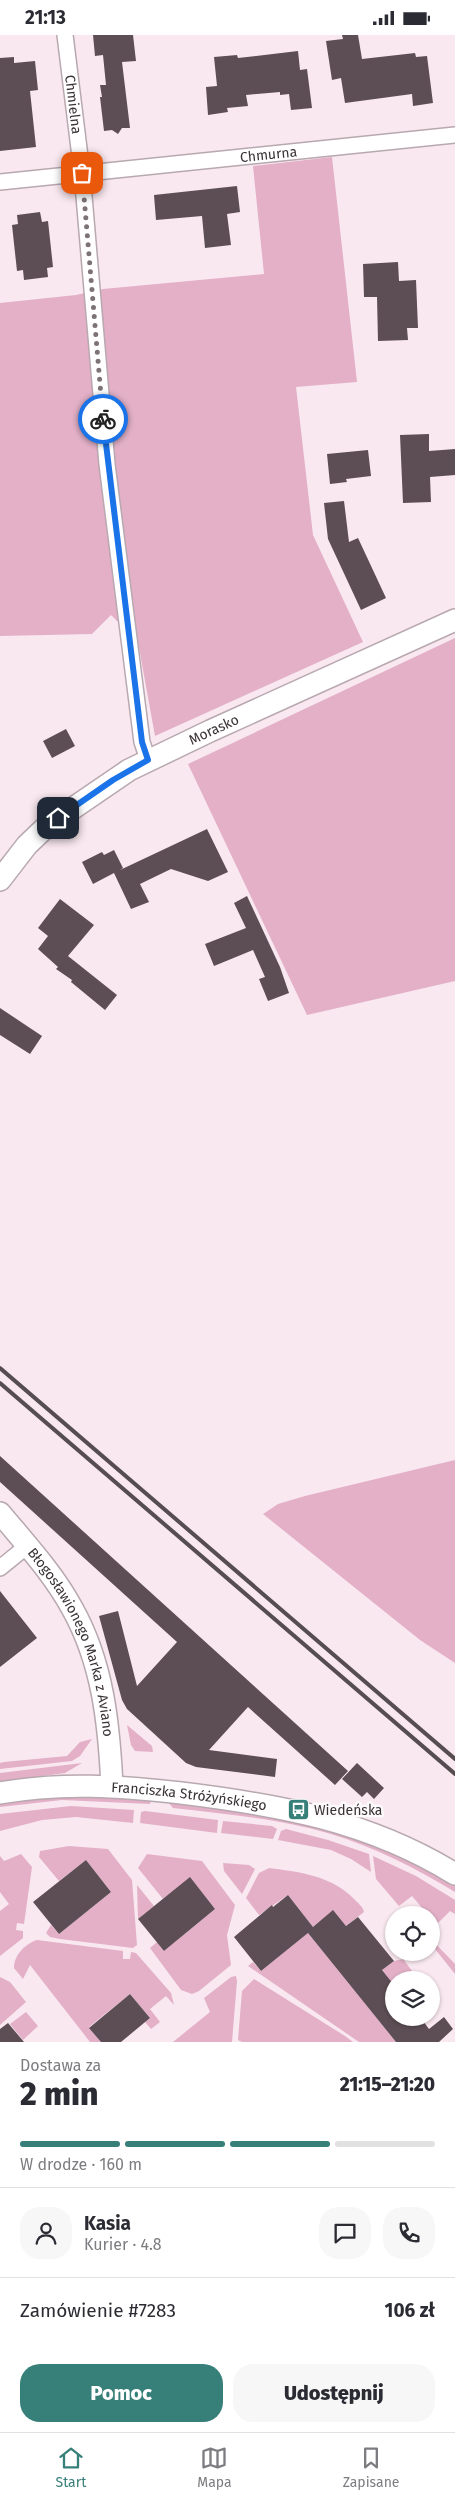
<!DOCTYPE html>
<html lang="pl">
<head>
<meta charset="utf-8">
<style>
  body { margin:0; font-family:"Fira Sans",sans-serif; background:#f7f7f7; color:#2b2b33; height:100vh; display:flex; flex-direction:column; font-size:19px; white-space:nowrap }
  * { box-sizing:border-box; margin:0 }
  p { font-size:16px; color:#7c7c81 }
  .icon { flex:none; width:28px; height:28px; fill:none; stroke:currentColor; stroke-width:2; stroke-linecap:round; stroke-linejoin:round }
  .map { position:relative; height:2007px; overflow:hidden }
  .side { display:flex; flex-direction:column; background:#fff; flex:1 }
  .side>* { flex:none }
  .tools { position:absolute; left:385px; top:1871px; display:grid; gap:10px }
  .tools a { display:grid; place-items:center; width:55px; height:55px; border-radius:50%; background:#fff; box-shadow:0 1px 4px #0004; font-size:25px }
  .pin { position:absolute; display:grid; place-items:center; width:42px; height:42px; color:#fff; margin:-21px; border-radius:10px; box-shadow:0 2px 8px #0006 }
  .courier { position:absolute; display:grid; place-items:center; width:50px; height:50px; margin:-25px; border:4px solid #1a73e8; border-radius:50%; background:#fff; color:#222; box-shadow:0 1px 6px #0007 }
  .summary em { font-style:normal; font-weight:800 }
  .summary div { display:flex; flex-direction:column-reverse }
  .summary { display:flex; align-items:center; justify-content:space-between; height:85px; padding:0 20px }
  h1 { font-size:32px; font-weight:800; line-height:38px }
  .bar { display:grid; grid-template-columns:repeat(4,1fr); gap:8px 5px; align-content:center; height:60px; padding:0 20px }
  .bar i { height:6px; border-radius:4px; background:#e1e1e2 }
  .bar .current { background:#377f79 }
  .bar p { grid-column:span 4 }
  .line { display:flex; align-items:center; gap:12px; padding:0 20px; border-top:1px solid #e1e1e2 }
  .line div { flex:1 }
  .round { display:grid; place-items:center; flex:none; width:52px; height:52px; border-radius:20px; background:#f7f7f7 }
  .cta { display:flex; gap:10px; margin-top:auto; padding:10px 20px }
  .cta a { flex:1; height:58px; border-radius:20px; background:#377f79; color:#fff; font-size:20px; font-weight:800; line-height:58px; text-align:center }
  .cta a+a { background:#f7f7f7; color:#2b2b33 }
  .status { display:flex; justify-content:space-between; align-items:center; height:35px; padding:0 25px; background:#fff; direction:ltr }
  .status svg { height:14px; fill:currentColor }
  .tab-bar { display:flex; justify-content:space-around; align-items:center; height:70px; border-top:1px solid #e1e1e2; background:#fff; font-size:14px; color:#7c7c81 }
  .tab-bar a { display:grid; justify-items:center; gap:2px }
  .tab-bar .current { color:#377f79 }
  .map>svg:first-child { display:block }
</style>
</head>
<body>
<div class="status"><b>21:13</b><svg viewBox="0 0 49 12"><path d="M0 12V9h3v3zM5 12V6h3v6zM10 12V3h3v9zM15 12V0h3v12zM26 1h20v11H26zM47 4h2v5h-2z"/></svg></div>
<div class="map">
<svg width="455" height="2007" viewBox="0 0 455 2007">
  <rect width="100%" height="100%" fill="#f9e8ef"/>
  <!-- green -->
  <path fill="#e3b0c7" d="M332,122L357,347L296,352L313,500L363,607L155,701L138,607L111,580L92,599L0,601V268L76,260L103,254L264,239L253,131Z
    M455,603V946L307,980L188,729Z
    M455,1425V1628L420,1605L263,1479L278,1469L305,1461Z
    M127,1690L152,1711L153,1717L135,1716L131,1710Z
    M92,1704L80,1721L72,1726L0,1734V1728L4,1727L67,1721L80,1707Z
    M82,1728L65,1738L0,1747V1738Z
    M106,1761L151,1765L150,1769L62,1765L0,1772V1768L37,1763Z
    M168,1767C217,1773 268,1778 316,1789C363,1801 414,1826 455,1851V1857C416,1833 374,1812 331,1799C280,1784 226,1779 173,1773Z
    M71,1771L134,1775L133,1788L76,1782L42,1785L0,1796V1779Z
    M145,1776L218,1785L217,1798L140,1788L141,1777Z
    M223,1786L272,1791L277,1794L273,1804L221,1798Z
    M286,1794L328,1805L369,1819L371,1837L351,1824L331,1815L278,1805L281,1796Z
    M69,1811L108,1814L132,1845L137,1910L133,1913L60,1904L50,1902L46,1898L51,1890L59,1899L111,1857L86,1825L59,1846L39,1822L40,1816Z
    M21,1819L32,1832L24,1889L17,1888L16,1895L23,1896V1903L0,1921V1876L9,1869L0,1857V1821L4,1826Z
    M147,1819L202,1826L235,1870L227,1900L231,1930L199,1956L192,1959L181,1955L150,1913L157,1907L164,1916L215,1874L190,1843L163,1864L138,1833Z
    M373,1821L416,1841L455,1865V1879L450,1876L436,1890L431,1884V1880H428L412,1861L399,1871L376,1844Z
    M223,1828L249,1830L255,1834L242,1859L224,1836Z
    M269,1833C300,1837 333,1841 355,1865C359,1869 363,1872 364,1877L346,1891L333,1876L313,1892L288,1860L259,1880L246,1863L259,1838Z
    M137,1850L154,1871L138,1884Z
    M308,1898L396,2007H359L248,1931L253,1927L261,1936Z
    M431,1904L455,1929V1939L431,1909Z
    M37,1905L123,1916V1924H130L131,1917L136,1918L171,1958L174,1970L166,1961L150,1974L160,1987L151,1994L145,1987L150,1983L130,1959L89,1992L101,2007H90L30,1930L23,1944L14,1933C14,1920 25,1909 37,1905Z
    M403,1924L419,1945H394V1951L382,1935L394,1926Z
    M236,1941L237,1946L232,2007H173L210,1977L204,1963L231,1942Z
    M0,1942L10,1947L26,1967L0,1990Z
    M254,1944L345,2001L353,2007H242L238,2005L242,1956Z
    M26,1977L38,1991L23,2005L10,1989Z"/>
  <!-- building -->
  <path fill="#5c4e54" d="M93,0H133L136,26L122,27L130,93H122L118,99L112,95L104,96L100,62H102L100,50H106L103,20L95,21Z
    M342,0H358L362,24L415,18L416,22L427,21L433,68L413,71L412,59L345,68L341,43L332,45L326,6L343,4Z
    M298,16L300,35L307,34L312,73L291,75L289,59L280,60V57L246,60L248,71L227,73L228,77L208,80L206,52L217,51L214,22L237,20L238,23Z
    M14,22V28L35,26L38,55L30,56L36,112L0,116V23Z
    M237,151L240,177L227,179L231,210L205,213L202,181L156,185L154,160Z
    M40,177L42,187L48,186L53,232L47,233L48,242L24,245L23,235L17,236L12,190L18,189L17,180Z
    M398,227L399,246L416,245L418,293H407L408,305L378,306L377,262H364L363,229Z
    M429,399V416L455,414V440L430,442L431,467L403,468L400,400Z
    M368,415L371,441L346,444L347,447L330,449L327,419Z
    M344,466L349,507L358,503L386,563L361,575L328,504L324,468Z
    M66,694L75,711L52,723L43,706Z
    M207,794L228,837L208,846L171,834L140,849L149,867L131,874L114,838L93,849L82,827L102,817L104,820L114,815L123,833L120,835Z
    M247,861L280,932L289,958L268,966L259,944L265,942L253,915L214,931L205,909L246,893L234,868Z
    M60,864L94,890L68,921L117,960L105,975L71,947L72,945L56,934L58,932L38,914L48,901L38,893Z
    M0,973L42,1001L30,1019L0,1000Z
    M0,1421L348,1736L335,1750L248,1672L209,1715L277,1724L275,1742L196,1732L186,1728L127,1674L122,1665L99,1581L118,1576L137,1651L177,1607L0,1447Z
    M0,1556L37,1603L0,1632Z
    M357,1728L384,1753L374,1764L367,1757L362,1762L342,1744Z
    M86,1825L111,1857L59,1899L33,1867Z
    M190,1842L215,1874L164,1916L138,1884Z
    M288,1860L313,1892L333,1875L346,1891L358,1882L394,1926L382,1935L394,1950V1982H420L429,1994L444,1982L453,1994L439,2007H396L308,1898L261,1936L234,1902L272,1870L273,1872Z
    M130,1959L150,1983L121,2007H101L89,1993Z
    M8,1988L24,2007H0V1994Z"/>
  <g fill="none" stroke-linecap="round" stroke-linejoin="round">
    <defs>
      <g id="street">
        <path id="s1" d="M65,0L82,138L107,429L142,707L148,725"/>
        <path id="s2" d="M0,147L455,100"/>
        <path d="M0,1533L27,1511"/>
      </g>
      <g id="secondary">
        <path id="s3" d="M0,845L27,810L47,791L129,735L210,696L455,585"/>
        <path id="s4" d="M0,1478C25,1508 53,1538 72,1573C103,1628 109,1689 112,1751"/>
        <path id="s5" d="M0,1758C61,1747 120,1751 181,1758C280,1770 369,1786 455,1839"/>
      </g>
    </defs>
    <!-- street casing -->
    <use href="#street" stroke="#b8a8af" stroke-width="18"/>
    <!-- secondary casing -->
    <use href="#secondary" stroke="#b8a8af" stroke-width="24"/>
    <!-- street -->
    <use href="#street" stroke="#fff" stroke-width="15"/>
    <!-- secondary -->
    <use href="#secondary" stroke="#fff" stroke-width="21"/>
    <!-- rail -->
    <path stroke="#564d51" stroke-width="4" d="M0,1333L455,1724
      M0,1348L455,1739"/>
  </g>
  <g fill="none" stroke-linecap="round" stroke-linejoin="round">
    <!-- done -->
    <path stroke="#7d7277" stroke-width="5" stroke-dasharray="0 9" d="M82,138L103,384"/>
    <!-- route -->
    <path stroke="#1a73e8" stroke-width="6" d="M58,783L113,745L148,725L142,707L103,384"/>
  </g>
  <!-- icons -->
  <defs>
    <symbol id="bus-square" viewBox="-11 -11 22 22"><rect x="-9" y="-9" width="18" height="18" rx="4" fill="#377f79" stroke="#fdfafb"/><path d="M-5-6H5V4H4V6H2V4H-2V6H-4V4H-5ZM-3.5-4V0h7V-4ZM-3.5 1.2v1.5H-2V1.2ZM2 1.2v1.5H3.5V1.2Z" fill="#fff"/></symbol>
  </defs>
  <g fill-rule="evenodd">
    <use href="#bus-square" x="286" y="1762" width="25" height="25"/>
  </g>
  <g text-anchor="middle" stroke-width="5" stroke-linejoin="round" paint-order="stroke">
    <!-- street labels -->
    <g font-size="14" fill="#3a3336" stroke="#fdfafb">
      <text dy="5" stroke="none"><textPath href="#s1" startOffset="70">Chmielna</textPath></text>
      <text dy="5" stroke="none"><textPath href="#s2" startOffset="270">Chmurna</textPath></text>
      <text dy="5" stroke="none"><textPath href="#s3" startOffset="265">Morasko</textPath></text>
      <text dy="5" stroke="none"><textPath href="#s4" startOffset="151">Błogosławionego Marka z Aviano</textPath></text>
      <text dy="5" stroke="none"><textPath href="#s5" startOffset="190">Franciszka Stróżyńskiego</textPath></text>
    </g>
    <!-- poi labels -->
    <g font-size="14" fill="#3a3336" stroke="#fdfafb" text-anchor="start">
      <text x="314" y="1780">Wiedeńska</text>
    </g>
  </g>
</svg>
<div class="tools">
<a><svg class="icon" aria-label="locate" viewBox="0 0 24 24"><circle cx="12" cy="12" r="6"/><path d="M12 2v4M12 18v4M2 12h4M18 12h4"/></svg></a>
<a><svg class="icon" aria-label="layers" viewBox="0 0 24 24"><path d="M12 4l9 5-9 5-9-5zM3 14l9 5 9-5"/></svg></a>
</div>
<div class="pin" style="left:82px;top:138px;background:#ea580c"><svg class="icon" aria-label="bag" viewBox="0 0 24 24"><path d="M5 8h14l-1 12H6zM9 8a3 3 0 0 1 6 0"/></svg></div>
<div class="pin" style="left:58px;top:783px;background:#1f2937"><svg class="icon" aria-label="home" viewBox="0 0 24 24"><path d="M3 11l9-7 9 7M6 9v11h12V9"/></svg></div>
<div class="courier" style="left:103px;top:384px"><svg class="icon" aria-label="bike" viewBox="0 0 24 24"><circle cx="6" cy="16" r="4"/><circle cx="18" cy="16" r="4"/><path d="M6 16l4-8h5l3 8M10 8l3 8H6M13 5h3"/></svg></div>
</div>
<section class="side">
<div class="summary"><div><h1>2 min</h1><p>Dostawa za</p></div><em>21:15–21:20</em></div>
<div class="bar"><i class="current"></i><i class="current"></i><i class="current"></i><i></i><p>W drodze · 160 m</p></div>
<div class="line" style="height:90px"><a class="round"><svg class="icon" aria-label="person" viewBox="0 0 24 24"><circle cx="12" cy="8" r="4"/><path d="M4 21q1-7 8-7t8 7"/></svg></a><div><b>Kasia</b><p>Kurier · 4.8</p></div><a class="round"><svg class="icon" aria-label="chat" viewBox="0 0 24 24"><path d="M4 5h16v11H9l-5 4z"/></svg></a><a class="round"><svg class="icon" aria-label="phone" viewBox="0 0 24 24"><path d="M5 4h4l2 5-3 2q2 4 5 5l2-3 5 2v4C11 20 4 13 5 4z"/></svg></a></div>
<div class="line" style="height:65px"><div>Zamówienie #7283</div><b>106 zł</b></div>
<div class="cta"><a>Pomoc</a><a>Udostępnij</a></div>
</section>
<nav class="tab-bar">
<a class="current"><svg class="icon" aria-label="home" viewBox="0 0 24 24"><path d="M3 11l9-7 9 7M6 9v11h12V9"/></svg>Start</a>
<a><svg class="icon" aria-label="map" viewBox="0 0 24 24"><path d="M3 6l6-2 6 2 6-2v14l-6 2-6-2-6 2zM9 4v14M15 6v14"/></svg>Mapa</a>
<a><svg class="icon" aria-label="saved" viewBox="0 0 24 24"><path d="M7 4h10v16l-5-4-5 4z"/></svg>Zapisane</a>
</nav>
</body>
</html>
